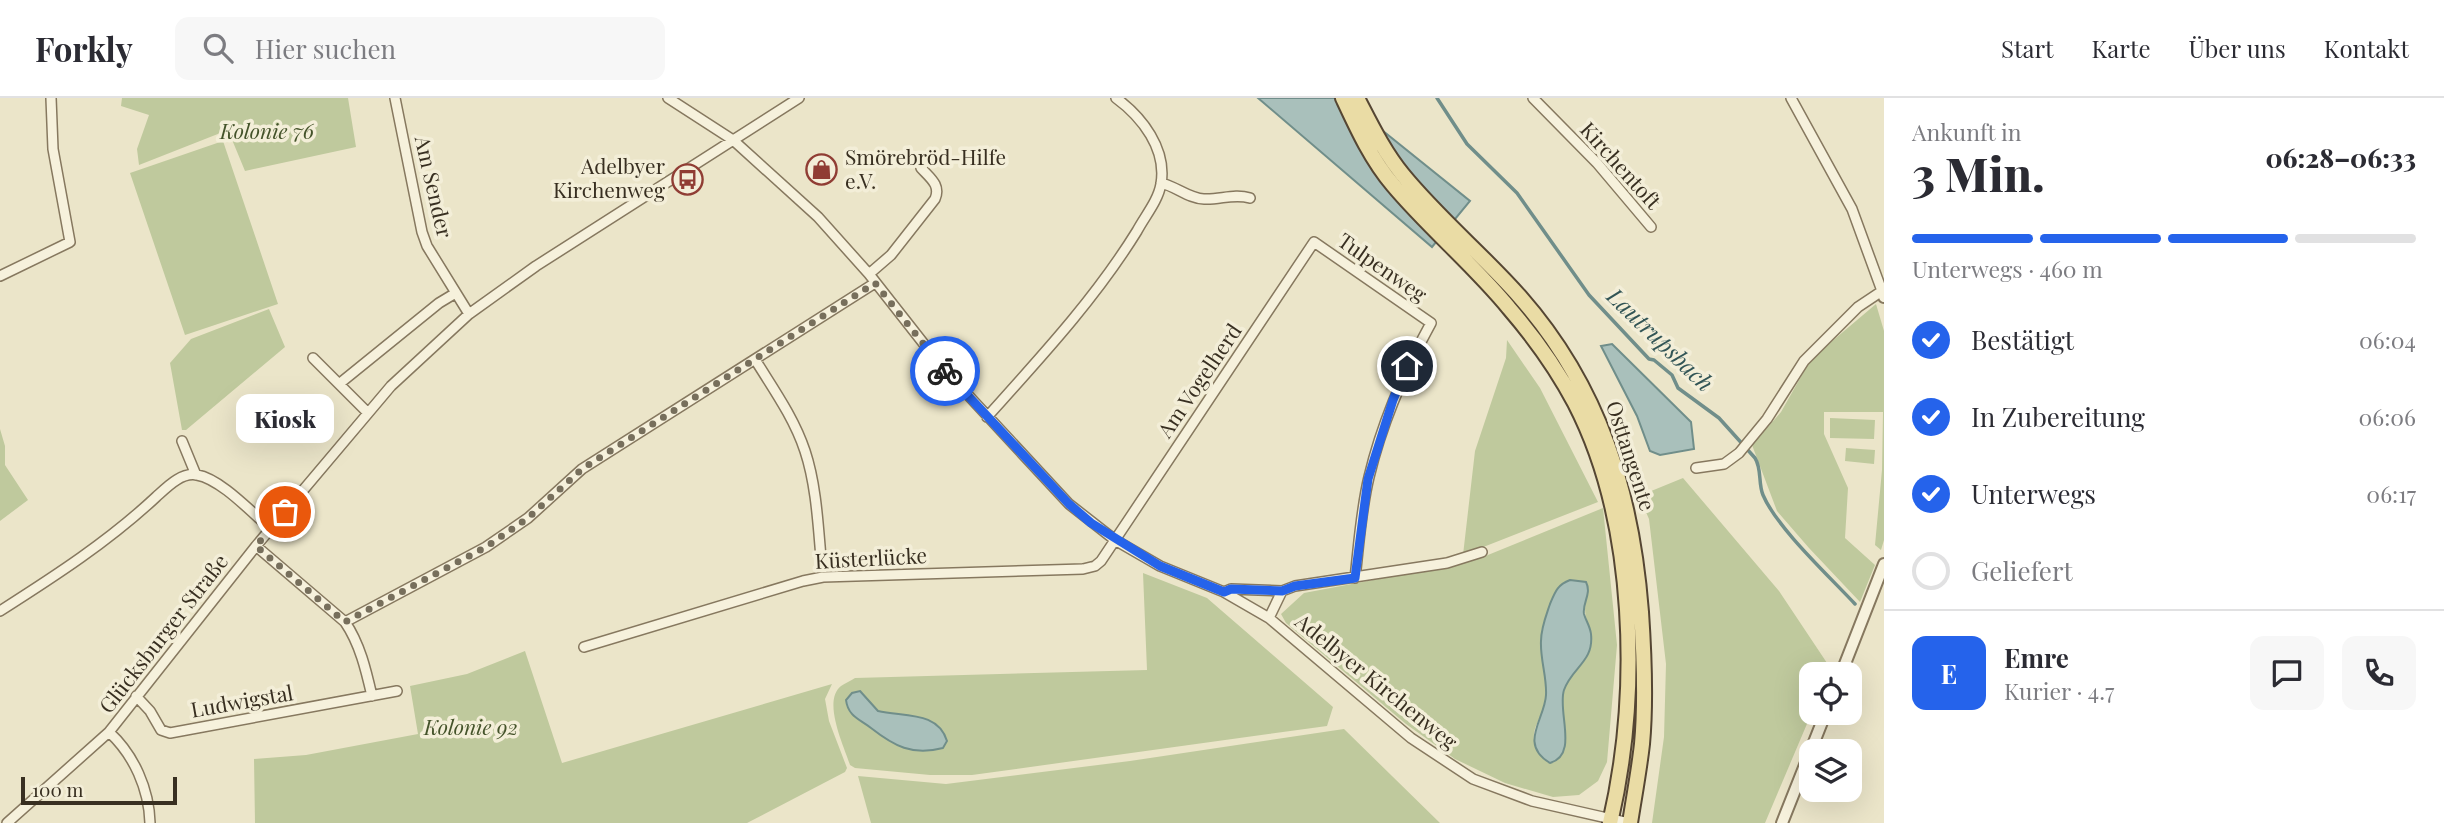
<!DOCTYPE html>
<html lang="de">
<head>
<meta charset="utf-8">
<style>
  body { margin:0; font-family:"Playfair Display",serif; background:#f7f7f7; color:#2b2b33; height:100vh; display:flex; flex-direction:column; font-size:26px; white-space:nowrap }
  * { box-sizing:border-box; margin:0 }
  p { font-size:23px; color:#7c7c81 }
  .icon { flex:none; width:38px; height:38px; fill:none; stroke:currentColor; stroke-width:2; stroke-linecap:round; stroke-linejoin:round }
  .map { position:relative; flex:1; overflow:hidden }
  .drawer { display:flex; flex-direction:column; background:#fff; width:560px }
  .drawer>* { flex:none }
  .controls { position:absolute; left:1799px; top:564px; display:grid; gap:14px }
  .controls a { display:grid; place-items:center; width:63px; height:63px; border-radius:14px; background:#fff; box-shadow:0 7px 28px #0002; font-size:35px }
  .scale { position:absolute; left:21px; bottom:18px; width:156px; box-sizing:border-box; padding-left:7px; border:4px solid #382f21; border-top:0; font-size:19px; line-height:24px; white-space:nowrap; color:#382f21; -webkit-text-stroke:5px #f3eed8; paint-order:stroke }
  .pin { position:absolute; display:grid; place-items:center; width:60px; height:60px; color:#fff; margin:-30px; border:4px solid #fff; border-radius:50%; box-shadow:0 2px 7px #0007 }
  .courier { position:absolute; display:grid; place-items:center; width:70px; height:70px; margin:-35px; border:5px solid #2563eb; border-radius:50%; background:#fff; color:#222; box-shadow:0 2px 9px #0007 }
  .bubble { position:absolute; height:49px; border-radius:14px; background:#fff; box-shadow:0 7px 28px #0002; font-size:23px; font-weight:800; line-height:49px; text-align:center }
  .headline em { font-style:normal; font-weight:800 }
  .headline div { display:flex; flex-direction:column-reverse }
  .headline { display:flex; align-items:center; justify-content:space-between; height:119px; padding:0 28px }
  h1 { font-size:46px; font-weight:800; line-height:52px }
  .bar { display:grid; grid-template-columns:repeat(4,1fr); gap:10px 7px; align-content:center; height:84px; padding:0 28px }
  .bar i { height:9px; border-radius:5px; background:#e1e1e2 }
  .bar .selected { background:#2563eb }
  .bar p { grid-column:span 4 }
  .line { display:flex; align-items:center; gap:18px; padding:0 28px; border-top:2px solid #e1e1e2 }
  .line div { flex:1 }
  .round { display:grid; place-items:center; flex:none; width:74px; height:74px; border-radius:14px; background:#f7f7f7 }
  ol { padding:0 28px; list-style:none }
  li { display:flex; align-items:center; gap:21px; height:77px }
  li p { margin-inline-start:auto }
  li .icon { padding:7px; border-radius:50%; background:#2563eb; color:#fff; stroke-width:4 }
  li:last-child { color:#7c7c81 }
  li i { width:38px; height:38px; border:4px solid #e1e1e2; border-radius:50% }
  header { display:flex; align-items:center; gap:42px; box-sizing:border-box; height:98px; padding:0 35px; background:#fff; border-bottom:2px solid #e1e1e2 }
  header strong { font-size:33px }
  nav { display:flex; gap:38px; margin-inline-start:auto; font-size:24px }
  .search { width:490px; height:63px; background:#f7f7f7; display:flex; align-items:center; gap:18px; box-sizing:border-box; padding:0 24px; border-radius:14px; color:#7c7c81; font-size:26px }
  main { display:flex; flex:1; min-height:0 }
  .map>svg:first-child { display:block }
</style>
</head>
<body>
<header>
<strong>Forkly</strong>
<div class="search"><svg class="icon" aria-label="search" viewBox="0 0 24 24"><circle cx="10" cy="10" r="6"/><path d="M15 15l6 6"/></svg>Hier suchen</div>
<nav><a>Start</a><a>Karte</a><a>Über uns</a><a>Kontakt</a></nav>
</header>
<main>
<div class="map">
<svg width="1884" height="725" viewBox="0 0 1884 725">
  <rect width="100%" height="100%" fill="#ebe5c9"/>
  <!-- green -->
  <path fill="#bfc99d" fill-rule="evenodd" d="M122,0H348L356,49L245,73L228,32L139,67L137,51L149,17L121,8Z
    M223,43L278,206L185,237L130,75Z
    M1876,206L1884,233V442L1881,452L1875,447L1882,372L1883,314H1824V336L1848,390L1845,440L1875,467L1860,504L1809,450L1777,413L1752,347L1781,314L1811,261Z
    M269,211L285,249L186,332H182L170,265L191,241Z
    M1507,242L1540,290L1598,404L1463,457L1475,353L1506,260Z
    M1830,320L1875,322L1874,341L1830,340Z
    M0,331L5,348V367L28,402L0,423Z
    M1846,350L1875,352L1874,366L1845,363Z
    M1683,380L1779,493L1831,571L1829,576H1811L1812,614L1765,725H1652L1664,639L1666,566L1649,421L1639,398Z
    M1603,410L1617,547L1607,664L1598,683L1579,697L1553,699L1505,685L1455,661L1406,626L1286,525L1281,516L1304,495L1463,465L1483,459ZM1587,499C1580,523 1594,525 1591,547C1589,560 1582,566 1574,575C1559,593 1561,612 1566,633L1545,661C1540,655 1535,650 1534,642C1532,629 1542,619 1545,606C1550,582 1539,555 1542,530Z
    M1143,475L1207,500L1333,609L1327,628L972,677H930L855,670L850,667C844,648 822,603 841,588C845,585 851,583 855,580L1147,572Z
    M525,553L562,665L832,586L825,601L829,623L847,670L845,674L747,725H255L254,661L306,657L418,636L410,588L467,576Z
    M1344,631L1440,725H871L858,678L946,686L1130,663Z"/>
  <!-- water -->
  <path fill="#a9c0bb" stroke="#708e8a" stroke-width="2" d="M1258,0H1342L1470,103L1432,149Z
    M1612,246L1691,324L1694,351L1660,357L1650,353L1637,318L1601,248Z
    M1570,482L1586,484C1592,496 1582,505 1584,516C1586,523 1590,528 1591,536C1594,564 1572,569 1564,592C1557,613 1579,657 1550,665C1518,646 1545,621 1546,597C1547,579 1540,561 1541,543C1541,530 1546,518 1550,506C1555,494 1557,487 1570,482Z
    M860,593L878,613C904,619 938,613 947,643L943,650C912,658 894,648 871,630C859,621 848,618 846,602L852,595Z"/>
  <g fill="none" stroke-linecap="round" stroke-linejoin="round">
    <!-- stream -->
    <path stroke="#708e8a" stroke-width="3.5" d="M1437,0L1467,46L1517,95L1589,197L1649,261L1654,262L1672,277L1678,290L1719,320L1755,360C1762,371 1758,385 1763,397C1777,430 1829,478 1855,506"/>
    <defs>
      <path id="minor" d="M395,0L422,134L427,148L469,216
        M668,0L733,42L818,119L869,176L942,269L1069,406L1115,442L1160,468L1224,494L1269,520L1411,640L1473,681L1532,703L1629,725
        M1533,0L1597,65L1651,129
        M1161,85C1175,88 1190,101 1204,101C1220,102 1234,95 1250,100
        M869,176L891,157L935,101C941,87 930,80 921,70
        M0,178L70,144L53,51L51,0
        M313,260L368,315
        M756,263C774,292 794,320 805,353C816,386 818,425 821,460
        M339,286L439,205L454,196
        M987,319C1040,260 1095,201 1137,133C1145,118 1158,103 1161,86C1167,51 1142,19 1116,0
        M182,343L196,377
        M1696,370L1724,366L1739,355L1767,321L1804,263L1858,209L1882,193L1852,111L1791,0
        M256,448L345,524C360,546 366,572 372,598
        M1224,494L1231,491L1282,493L1295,488L1447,465L1482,454
        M0,513C55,478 109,443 156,399C167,389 181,374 197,377C221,381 252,415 271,431
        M1269,520L1282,493
        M345,524L486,449L528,420L582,371L875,185
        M584,549L803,483L823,479L1083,471L1095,468L1101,463L1314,144L1431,225C1404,274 1382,324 1369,379C1361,412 1359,446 1355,480
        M136,598L150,613L161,632L170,635L397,593
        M109,634C134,657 149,691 150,725
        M7,725L109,634L256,448L391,288L469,216L536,168L799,0"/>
      <path id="tertiary" d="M1884,192L1882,193L1884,199
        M1841,576L1884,466
        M1782,725L1826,614"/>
      <path id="primary" d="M1343,0C1357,30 1371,61 1393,87C1429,130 1473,166 1509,210C1534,239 1557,271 1575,305C1637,425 1640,596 1610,725
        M1357,0C1371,27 1384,54 1403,77C1439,121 1483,157 1520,199C1600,290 1632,396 1641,514C1644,558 1646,603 1642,646C1639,673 1634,699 1630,725"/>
    </defs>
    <!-- minor casing -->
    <use href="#minor" stroke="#86785f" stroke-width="12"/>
    <!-- tertiary casing -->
    <use href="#tertiary" stroke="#86785f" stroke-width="14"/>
    <!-- primary casing -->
    <use href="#primary" stroke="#554633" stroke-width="18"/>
    <!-- minor -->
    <use href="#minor" stroke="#f6f1dc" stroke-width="9"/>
    <!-- tertiary -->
    <use href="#tertiary" stroke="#f6f1dc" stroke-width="10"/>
    <!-- primary -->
    <use href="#primary" stroke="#eadca5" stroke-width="14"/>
  </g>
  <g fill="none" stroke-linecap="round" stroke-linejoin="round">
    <!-- done -->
    <path stroke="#776f5c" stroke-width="7" stroke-dasharray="0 12.6" d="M285,414L256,448L345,524L486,449L528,420L582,371L875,185L945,273"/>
    <!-- route -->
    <path stroke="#2563eb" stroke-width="9" d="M945,273L1069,406L1091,425L1160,468L1224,494L1231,491L1282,493L1295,488L1355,480L1368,381L1393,302L1407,268"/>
  </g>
  <!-- icons -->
  <defs>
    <symbol id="shop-ring" viewBox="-11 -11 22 22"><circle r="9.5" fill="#f3eed8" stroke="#903d34" stroke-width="1.5"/><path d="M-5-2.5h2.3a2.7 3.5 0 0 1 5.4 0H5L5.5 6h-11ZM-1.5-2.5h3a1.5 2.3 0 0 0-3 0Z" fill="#903d34"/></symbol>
    <symbol id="bus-ring" viewBox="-11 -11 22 22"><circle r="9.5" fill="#f3eed8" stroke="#903d34" stroke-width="1.5"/><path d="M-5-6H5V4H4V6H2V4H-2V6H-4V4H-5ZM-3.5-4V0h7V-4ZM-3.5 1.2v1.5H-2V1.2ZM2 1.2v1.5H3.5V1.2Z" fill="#903d34"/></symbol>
  </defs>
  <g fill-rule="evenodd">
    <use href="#shop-ring" x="804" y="54" width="35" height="35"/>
    <use href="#bus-ring" x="670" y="64" width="35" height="35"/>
  </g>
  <g text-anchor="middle" stroke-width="7" stroke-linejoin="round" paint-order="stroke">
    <!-- park labels -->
    <g font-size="21" font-style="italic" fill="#44532a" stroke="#f3eed8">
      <text x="267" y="41">Kolonie 76</text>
      <text x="471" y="637">Kolonie 92</text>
    </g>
    <!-- poi labels -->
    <g font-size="21" fill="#382f21" stroke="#f3eed8" text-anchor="start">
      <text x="845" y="67">Smörebröd-Hilfe<tspan x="845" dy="24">e.V.</tspan></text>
      <text x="665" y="76" text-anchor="end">Adelbyer<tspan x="665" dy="24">Kirchenweg</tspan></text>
    </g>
    <!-- street labels -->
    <g font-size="21" fill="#382f21" stroke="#f3eed8">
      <text transform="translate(1620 68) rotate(48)" y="7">Kirchentoft</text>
      <text transform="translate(433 89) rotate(77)" y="7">Am Sender</text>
      <text transform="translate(1382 170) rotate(35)" y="7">Tulpenweg</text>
      <text transform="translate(1200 283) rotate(-56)" y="7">Am Vogelherd</text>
      <text transform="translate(1630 358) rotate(72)" y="7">Osttangente</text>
      <text transform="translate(871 461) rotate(-3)" y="7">Küsterlücke</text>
      <text transform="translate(164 536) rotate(-52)" y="7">Glücksburger Straße</text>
      <text transform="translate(1376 584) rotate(39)" y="7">Adelbyer Kirchenweg</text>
      <text transform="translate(242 604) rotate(-10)" y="7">Ludwigstal</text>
    </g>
    <!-- water labels -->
    <g font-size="23" font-style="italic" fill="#325556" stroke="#f3eed8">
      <text transform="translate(1660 242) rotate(44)" y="8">Lautrupsbach</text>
    </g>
  </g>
</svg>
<div class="controls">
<a><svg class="icon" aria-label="locate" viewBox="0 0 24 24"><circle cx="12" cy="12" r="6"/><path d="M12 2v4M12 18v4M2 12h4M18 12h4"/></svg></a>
<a><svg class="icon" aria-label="layers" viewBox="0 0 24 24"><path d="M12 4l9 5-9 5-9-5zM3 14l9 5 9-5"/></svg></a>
</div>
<div class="scale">100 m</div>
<div class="pin" style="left:285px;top:414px;background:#ea580c"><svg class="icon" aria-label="bag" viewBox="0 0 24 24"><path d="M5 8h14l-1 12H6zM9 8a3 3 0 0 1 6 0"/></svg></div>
<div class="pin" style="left:1407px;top:268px;background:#1f2937"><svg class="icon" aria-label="home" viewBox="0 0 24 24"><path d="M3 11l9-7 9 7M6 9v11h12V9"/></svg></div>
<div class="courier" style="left:945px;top:273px"><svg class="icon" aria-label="bike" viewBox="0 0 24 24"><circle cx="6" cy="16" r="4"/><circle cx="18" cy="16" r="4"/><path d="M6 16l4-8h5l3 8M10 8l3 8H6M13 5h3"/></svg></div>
<div class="bubble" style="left:236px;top:296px;width:98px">Kiosk</div>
</div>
<section class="drawer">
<div class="headline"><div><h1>3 Min.</h1><p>Ankunft in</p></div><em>06:28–06:33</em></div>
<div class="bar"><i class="selected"></i><i class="selected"></i><i class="selected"></i><i></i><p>Unterwegs · 460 m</p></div>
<ol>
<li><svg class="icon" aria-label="check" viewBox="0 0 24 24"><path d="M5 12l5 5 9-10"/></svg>Bestätigt<p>06:04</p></li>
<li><svg class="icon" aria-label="check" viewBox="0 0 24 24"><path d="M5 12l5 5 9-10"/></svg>In Zubereitung<p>06:06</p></li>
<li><svg class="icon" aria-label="check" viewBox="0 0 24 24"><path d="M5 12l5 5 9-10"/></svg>Unterwegs<p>06:17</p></li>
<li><i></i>Geliefert</li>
</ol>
<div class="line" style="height:126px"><b class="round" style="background:#2563eb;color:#fff">E</b><div><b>Emre</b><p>Kurier · 4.7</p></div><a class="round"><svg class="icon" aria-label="chat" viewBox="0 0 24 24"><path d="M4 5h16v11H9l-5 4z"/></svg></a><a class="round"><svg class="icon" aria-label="phone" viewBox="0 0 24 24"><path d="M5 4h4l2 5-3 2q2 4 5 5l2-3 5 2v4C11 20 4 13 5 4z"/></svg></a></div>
</section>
</main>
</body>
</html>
